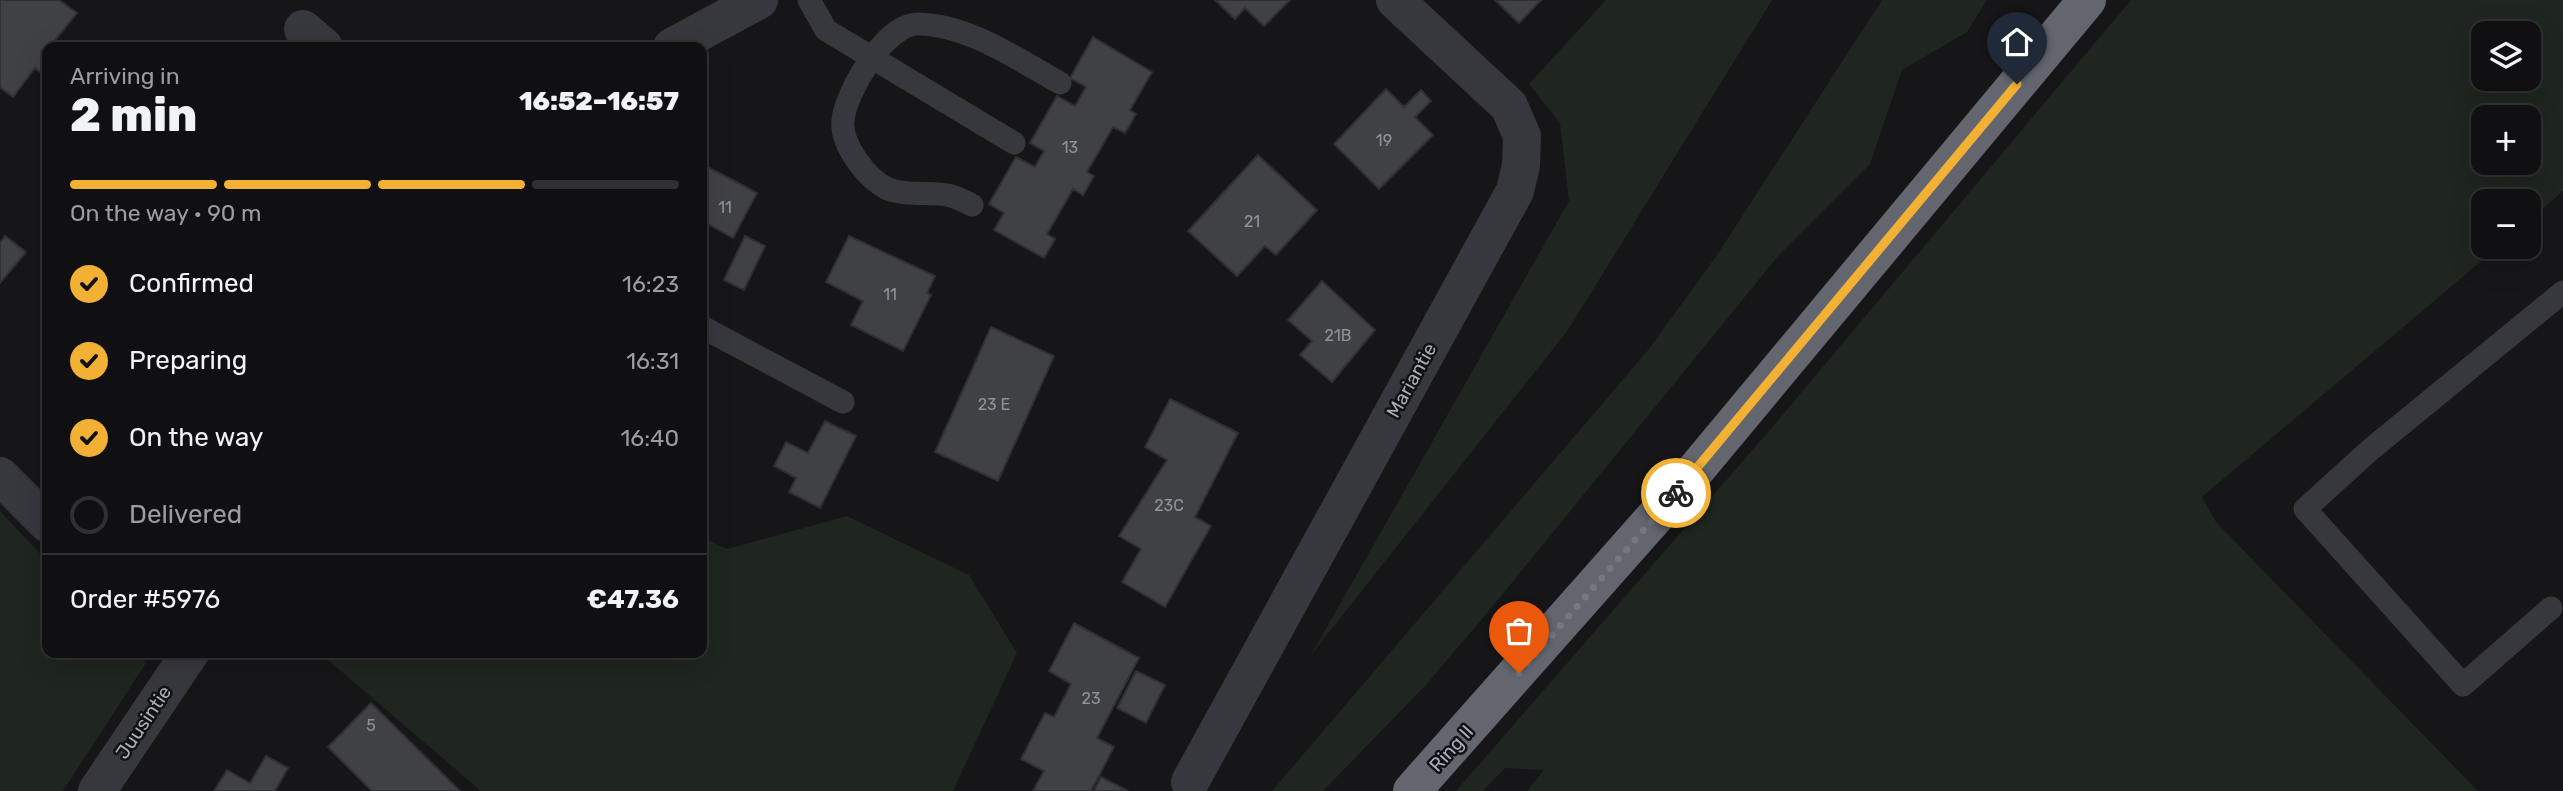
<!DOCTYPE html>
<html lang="en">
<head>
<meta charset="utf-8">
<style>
  body { margin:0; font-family:Rubik,sans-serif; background:#19191b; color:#f1f3f6; height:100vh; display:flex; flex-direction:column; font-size:26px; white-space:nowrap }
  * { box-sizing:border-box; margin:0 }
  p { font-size:23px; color:#9c9d9f }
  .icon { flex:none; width:38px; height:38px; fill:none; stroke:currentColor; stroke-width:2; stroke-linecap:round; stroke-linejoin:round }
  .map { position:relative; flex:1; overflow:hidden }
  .sheet { position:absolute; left:42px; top:42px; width:665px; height:616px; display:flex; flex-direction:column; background:#101012; border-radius:14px; box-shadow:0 7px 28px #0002,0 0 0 2px #303032 }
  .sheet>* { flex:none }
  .buttons { position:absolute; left:2471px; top:21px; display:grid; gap:14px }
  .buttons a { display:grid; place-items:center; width:70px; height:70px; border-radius:14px; background:#101012; box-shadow:0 7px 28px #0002,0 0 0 2px #303032; font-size:35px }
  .pin { position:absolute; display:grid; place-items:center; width:60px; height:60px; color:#fff; margin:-72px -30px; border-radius:50% 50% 50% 0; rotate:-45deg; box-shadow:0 0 7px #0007 }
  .pin .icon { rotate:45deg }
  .courier { position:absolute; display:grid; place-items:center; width:70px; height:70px; margin:-35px; border:5px solid #f2b134; border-radius:50%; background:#fff; color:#222; box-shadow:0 2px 9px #0007 }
  .summary em { font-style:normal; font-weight:800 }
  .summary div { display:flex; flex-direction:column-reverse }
  .summary { display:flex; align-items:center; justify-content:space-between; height:119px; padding:0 28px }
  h1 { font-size:46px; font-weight:800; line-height:52px }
  .bar { display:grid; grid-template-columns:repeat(4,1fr); gap:10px 7px; align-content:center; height:84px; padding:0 28px }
  .bar i { height:9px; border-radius:5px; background:#303032 }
  .bar .selected { background:#f2b134 }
  .bar p { grid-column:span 4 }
  .line { display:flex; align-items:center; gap:18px; padding:0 28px; border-top:2px solid #303032 }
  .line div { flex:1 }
  ol { padding:0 28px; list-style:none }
  li { display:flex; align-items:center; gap:21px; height:77px }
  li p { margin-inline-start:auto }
  li .icon { padding:7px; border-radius:50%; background:#f2b134; color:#111; stroke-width:4 }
  li:last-child { color:#9c9d9f }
  li i { width:38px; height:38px; border:4px solid #303032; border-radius:50% }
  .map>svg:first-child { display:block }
</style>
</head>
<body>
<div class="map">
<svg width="2563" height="791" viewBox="0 0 2563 791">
  <rect width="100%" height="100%" fill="#161618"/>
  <!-- green -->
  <path fill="#1e261f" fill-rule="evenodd" d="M1606,0H1772L1568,330L1311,655L1569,201L1560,123L1529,84Z
    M1882,0H1987L1967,32L1902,70L1870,164L1779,255L1488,612L1425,686L1323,791H1272L1649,349L1717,255Z
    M2131,0H2563V191L2529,221V201H2483V247H2498L2202,497L2216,522L2478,791H1527L1544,770L1505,768L1483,791H1456L1769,431ZM2529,33V79H2483V33ZM2529,117V163H2483V117Z
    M0,511L47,561V653H136L146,663L63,791H0Z
    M847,516L969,575L1017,653L953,791H481L320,653H702V537L727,549Z"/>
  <!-- building -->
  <path fill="#404145" stroke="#303034" stroke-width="2" d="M0,0H59L77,13L52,44L56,47H47V71L44,75L35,68L13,97L0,87Z
    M1215,0H1290L1264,26L1245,8L1235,19Z
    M1495,0H1541L1519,23Z
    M1093,37L1152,72L1130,110L1136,114L1125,133L1113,127L1087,172L1094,176L1083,195L1073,189L1047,234L1055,239L1044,258L994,230L1004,213L989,204L1016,157L1035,167L1044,151L1030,143L1057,96L1075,106L1086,87L1070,78Z
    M1386,89L1404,107L1421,90L1431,101L1415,117L1433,135L1379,189L1334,144Z
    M1258,155L1317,210L1276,255L1265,246L1237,276L1188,231Z
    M702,164L757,193L733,238L702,221Z
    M5,236L26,252L0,283V243Z
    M745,236L765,246L744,290L724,280Z
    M849,236L935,276L927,293L931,295L903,351L851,325L863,301L826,282Z
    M1322,281L1375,330L1332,382L1300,355L1312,341L1288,320Z
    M991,327L1054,356L998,481L935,452Z
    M1170,399L1238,433L1195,517L1211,526L1165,607L1122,582L1141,549L1119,536L1167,460L1145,447Z
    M825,421L856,436L820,508L789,492L796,478L774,466L786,442L808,453Z
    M1074,623L1139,658L1097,738L1114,747L1091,791H1033L1044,771L1021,759L1045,713L1054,717L1071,684L1049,671Z
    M1136,671L1165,685L1146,723L1117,708Z
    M371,703L460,791H372L328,747Z
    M266,756L288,768L275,791H214L227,770L250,783Z
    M1101,777L1128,791H1094Z"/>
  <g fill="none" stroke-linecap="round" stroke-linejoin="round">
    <!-- lane -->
    <path stroke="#37383d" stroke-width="23" d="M809,0L826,30L1014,143
      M972,205C964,201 955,196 947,195C928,192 906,196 888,189C867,179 840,144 843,120C846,92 885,24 918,24C969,25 1017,59 1060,83
      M702,327L843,402
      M2551,608L2463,685L2305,509L2370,450L2563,292"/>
    <!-- street -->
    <path stroke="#37383d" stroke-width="38" d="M303,29L324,47
      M672,47L759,0
      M0,476L47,523
      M1190,782L1515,191L1521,165L1522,136L1509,106L1395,0
      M97,791L190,653"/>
    <!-- highway -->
    <path stroke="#63666e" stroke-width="38" d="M1412,791L1684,484L2087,0"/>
  </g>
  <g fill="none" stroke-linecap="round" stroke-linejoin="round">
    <!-- done -->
    <path stroke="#757880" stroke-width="7" stroke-dasharray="0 12.6" d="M1519,673L1676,493"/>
    <!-- route -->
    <path stroke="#f2b134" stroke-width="9" d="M1676,493L2017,84"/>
  </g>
  <g text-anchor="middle" stroke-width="5" stroke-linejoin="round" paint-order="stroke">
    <!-- number labels -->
    <g font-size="16" fill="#8e929b">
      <text x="1384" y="146">19</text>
      <text x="1070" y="153">13</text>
      <text x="725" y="213">11</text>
      <text x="1252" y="227">21</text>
      <text x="890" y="300">11</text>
      <text x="1338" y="341">21B</text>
      <text x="994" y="410">23 E</text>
      <text x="1169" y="511">23C</text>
      <text x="1091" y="704">23</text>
      <text x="371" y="731">5</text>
    </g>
    <!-- street labels -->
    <g font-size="19" fill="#a8adb8" stroke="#111113">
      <text transform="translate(1411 380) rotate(-61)" y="7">Mariantie</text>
      <text transform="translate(143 722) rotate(-56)" y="7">Juusintie</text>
      <text transform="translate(1451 748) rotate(-48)" y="7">Ring II</text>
    </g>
  </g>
</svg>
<div class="buttons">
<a><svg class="icon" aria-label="layers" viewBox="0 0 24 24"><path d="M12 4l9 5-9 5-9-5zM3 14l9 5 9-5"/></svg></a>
<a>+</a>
<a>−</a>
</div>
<div class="pin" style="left:1519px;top:673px;background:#ea580c"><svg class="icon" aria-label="bag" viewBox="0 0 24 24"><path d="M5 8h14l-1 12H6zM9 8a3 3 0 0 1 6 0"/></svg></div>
<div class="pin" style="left:2017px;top:84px;background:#1f2937"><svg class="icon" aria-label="home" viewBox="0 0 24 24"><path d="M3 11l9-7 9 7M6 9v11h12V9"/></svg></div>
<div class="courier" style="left:1676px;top:493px"><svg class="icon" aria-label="bike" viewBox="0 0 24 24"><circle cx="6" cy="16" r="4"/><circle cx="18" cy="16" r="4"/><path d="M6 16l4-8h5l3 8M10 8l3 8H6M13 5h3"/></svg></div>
<section class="sheet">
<div class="summary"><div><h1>2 min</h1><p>Arriving in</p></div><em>16:52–16:57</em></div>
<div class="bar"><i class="selected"></i><i class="selected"></i><i class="selected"></i><i></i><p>On the way · 90 m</p></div>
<ol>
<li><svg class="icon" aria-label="check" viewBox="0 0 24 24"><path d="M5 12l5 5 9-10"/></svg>Confirmed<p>16:23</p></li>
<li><svg class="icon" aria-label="check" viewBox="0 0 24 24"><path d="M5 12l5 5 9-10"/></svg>Preparing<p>16:31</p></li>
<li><svg class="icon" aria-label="check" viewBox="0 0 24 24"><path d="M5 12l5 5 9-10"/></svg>On the way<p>16:40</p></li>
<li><i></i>Delivered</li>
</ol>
<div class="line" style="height:91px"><div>Order #5976</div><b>€47.36</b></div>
</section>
</div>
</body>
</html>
